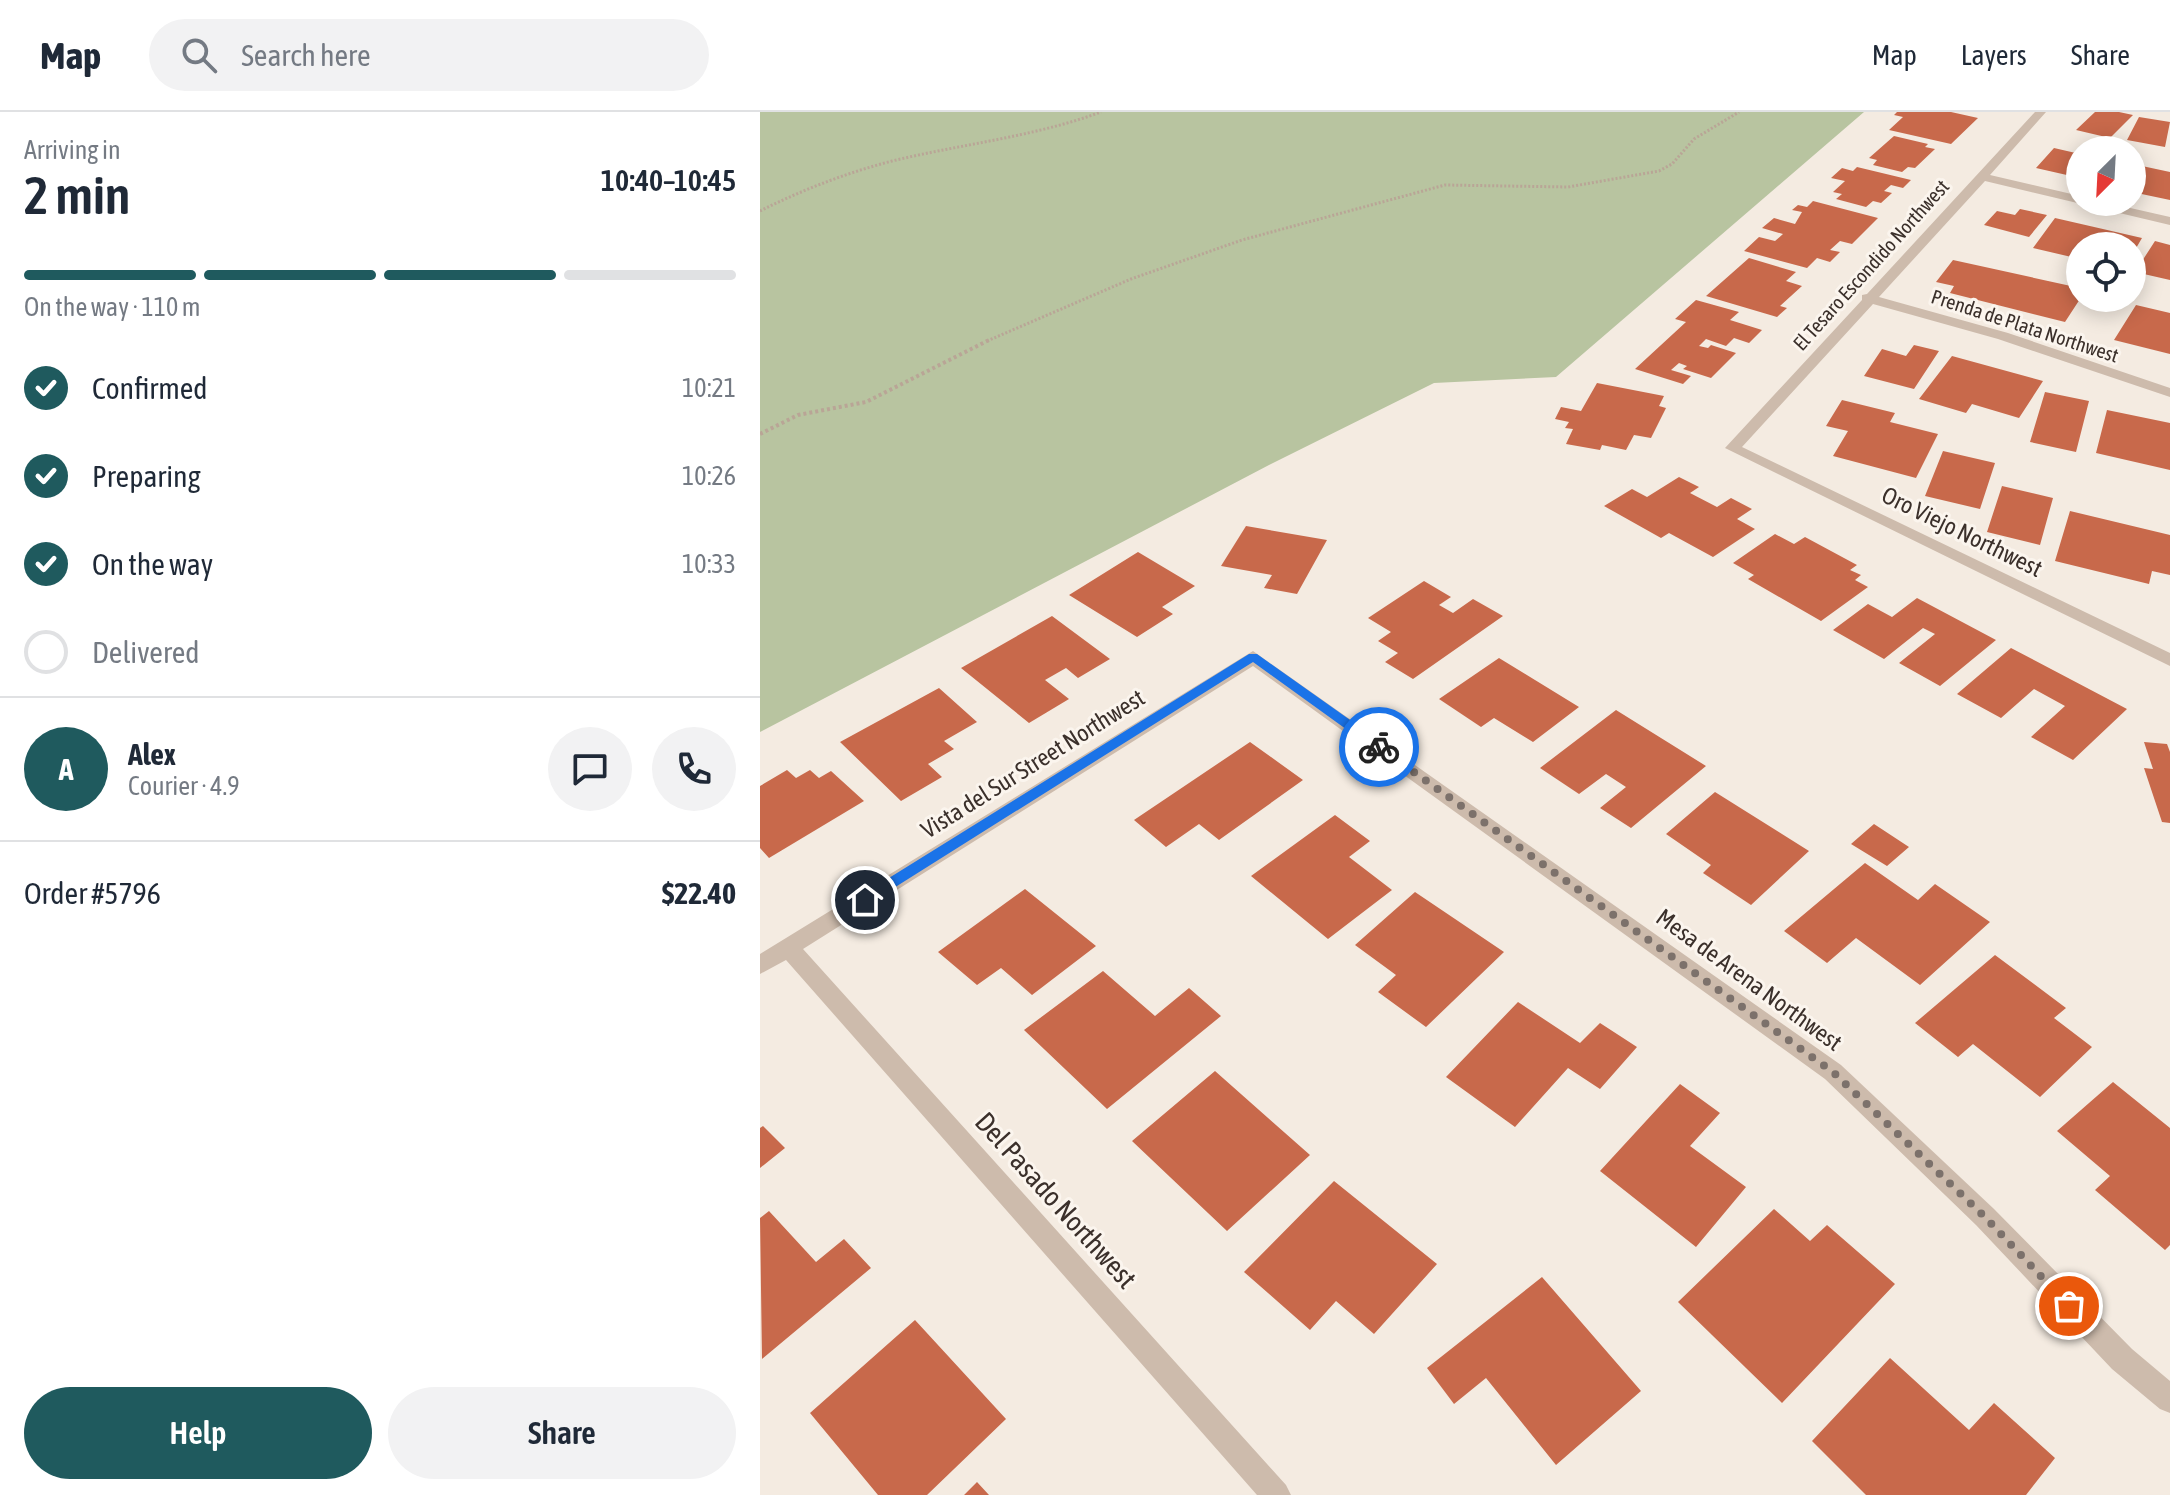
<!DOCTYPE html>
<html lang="en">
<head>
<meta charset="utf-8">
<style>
  body { margin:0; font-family:"Asap Condensed",sans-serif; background:#f2f2f3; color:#1f2937; height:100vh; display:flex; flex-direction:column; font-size:30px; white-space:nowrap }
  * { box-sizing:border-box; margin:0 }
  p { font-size:26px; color:#747a83 }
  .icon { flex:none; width:44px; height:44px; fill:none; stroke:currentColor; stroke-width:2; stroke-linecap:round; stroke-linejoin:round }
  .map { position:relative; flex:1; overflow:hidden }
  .side { display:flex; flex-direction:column; background:#fff; width:760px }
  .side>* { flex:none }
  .needle { width:52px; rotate:204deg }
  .tools { position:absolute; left:1306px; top:24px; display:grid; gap:16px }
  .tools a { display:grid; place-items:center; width:80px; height:80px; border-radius:50%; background:#fff; box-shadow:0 4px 20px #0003; font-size:40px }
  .pin { position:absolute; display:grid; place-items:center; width:68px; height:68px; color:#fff; margin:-34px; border:4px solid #fff; border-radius:50%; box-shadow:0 2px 8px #0007 }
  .courier { position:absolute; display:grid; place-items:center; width:80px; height:80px; margin:-40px; border:6px solid #1a73e8; border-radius:50%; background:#fff; color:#222; box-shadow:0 2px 10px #0007 }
  .overview em { font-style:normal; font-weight:600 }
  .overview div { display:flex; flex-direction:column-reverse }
  .overview { display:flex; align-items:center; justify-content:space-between; height:136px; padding:0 24px }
  h1 { font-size:52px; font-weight:600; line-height:60px }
  .bar { display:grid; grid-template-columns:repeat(4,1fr); gap:12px 8px; align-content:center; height:96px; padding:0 24px }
  .bar i { height:10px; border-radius:6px; background:#e0e1e3 }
  .bar .selected { background:#1f5a5e }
  .bar p { grid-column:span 4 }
  .line { display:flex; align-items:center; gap:20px; padding:0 24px; border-top:2px solid #e0e1e3 }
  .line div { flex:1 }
  .round { display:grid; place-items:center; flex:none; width:84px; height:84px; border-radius:42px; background:#f2f2f3 }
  ol { padding:0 24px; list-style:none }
  li { display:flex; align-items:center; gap:24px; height:88px }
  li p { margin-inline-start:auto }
  li .icon { padding:8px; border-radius:50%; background:#1f5a5e; color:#fff; stroke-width:4 }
  li:last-child { color:#747a83 }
  li i { width:44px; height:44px; border:4px solid #e0e1e3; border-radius:50% }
  .cta { display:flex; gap:16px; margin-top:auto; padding:16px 24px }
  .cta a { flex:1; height:92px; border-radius:48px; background:#1f5a5e; color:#fff; font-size:32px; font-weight:600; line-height:92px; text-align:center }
  .cta a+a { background:#f2f2f3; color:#1f2937 }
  header { display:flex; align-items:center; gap:48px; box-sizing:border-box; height:112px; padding:0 40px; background:#fff; border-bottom:2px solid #e0e1e3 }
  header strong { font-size:38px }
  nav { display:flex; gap:44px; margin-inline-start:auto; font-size:28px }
  .search { width:560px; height:72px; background:#f2f2f3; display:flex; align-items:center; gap:20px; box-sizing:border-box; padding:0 28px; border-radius:44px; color:#747a83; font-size:30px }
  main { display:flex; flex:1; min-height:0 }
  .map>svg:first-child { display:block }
</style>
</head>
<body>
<header>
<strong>Map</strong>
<div class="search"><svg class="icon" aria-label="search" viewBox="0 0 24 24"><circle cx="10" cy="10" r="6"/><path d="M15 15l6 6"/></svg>Search here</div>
<nav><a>Map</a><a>Layers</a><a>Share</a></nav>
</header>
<main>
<section class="side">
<div class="overview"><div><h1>2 min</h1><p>Arriving in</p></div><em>10:40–10:45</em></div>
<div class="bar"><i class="selected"></i><i class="selected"></i><i class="selected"></i><i></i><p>On the way · 110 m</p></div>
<ol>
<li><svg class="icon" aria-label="check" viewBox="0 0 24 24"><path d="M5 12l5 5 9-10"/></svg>Confirmed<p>10:21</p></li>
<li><svg class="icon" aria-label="check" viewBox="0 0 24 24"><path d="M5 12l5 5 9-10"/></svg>Preparing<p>10:26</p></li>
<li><svg class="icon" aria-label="check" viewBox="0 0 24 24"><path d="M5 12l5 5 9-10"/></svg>On the way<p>10:33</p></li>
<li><i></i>Delivered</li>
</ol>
<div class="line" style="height:144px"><b class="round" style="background:#1f5a5e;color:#fff">A</b><div><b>Alex</b><p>Courier · 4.9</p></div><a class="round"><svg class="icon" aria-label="chat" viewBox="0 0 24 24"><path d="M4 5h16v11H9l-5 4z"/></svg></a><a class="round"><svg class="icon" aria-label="phone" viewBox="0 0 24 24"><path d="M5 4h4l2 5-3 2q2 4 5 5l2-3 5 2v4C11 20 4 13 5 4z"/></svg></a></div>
<div class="line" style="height:104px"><div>Order #5796</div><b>$22.40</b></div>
<div class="cta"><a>Help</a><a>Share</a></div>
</section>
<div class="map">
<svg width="1410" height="1383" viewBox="0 0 1410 1383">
  <rect width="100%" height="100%" fill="#f4ebe1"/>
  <!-- green -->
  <path fill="#b8c4a0" d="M0,0H1104L796,265L674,271L509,353L0,620Z"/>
  <!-- building -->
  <path fill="#c8694b" d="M1137,0H1191L1218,6L1191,32L1129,18L1143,5L1134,3Z
    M1335,0H1359L1373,3L1350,26L1316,18Z
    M1379,5L1410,10L1405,35L1367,28Z
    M1134,24L1168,32L1165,35L1175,37L1155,56L1148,55L1142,60L1113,53L1117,48L1109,46Z
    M1294,36L1320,42V66L1276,56Z
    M1382,54L1410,60V88L1372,80Z
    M1097,55L1151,68L1143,76L1131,73L1124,79L1132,81L1121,91L1113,89L1106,95L1076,87L1082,82L1073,80L1085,69L1071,66L1082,56L1093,59Z
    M1053,89L1118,106L1092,132L1080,129L1070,138L1080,140L1070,150L1057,146L1047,156L984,139L999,125L1015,129L1023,122L1002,116L1014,106L1035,112L1042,100L1032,98L1038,93L1047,95Z
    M1260,97L1287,103L1269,125L1224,113L1237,99L1255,103Z
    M1295,106L1382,126L1372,143V134H1320V147L1273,136Z
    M1395,129L1410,133V168L1375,160Z
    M989,146L1036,160L1026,169L1042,174L1020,194L1027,196L1017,205L946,184Z
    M1193,148L1320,176V187L1305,210L1190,181L1194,174L1176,170Z
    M936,188L979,200L970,208L1002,218L989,231L974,226L966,234L946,227L939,234L948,236L951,233L976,241L951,266L923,257L927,254L919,251L911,258L931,264L923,272L875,257L926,210L915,207Z
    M1376,193L1410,201V242L1354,228Z
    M1154,233L1179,239L1154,277L1104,264L1122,237L1146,244Z
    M1192,244L1283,269L1259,306L1212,292L1206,301L1159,287Z
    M837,271L904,284L899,294L906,296L891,326L874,323L866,338L842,333L840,338L806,332L813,317L805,316L809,310L795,307L801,295L821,299Z
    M1285,280L1329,289L1316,340L1270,330Z
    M1082,288L1135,301L1130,310L1178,322L1156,366L1073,344L1088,319L1066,314Z
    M1347,298L1410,311V358L1336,341Z
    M1183,339L1235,351L1220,397L1165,384Z
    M919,365L939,375L930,381L957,395L971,386L992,397L977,407L995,417L953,445L909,421L901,426L844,394L872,377L887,385Z
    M1242,374L1293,386L1280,433L1227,420Z
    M1310,399L1410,423V463L1392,459L1389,472L1295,449Z
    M486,414L567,428L537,482L504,476L512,463L461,454Z
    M1015,422L1034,432L1045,425L1097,453L1090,458L1101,463L1095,468L1108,475L1061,509L988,467L994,463L973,451Z
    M378,440L435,474L402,495L413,502L377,525L309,483Z
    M664,469L691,485L679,493L693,501L713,487L743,504L653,567L625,550L638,541L618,529L631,520L608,506Z
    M1157,486L1236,528L1180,574L1139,551L1175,522L1163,516L1124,547L1073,518L1108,492L1132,505Z
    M292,504L350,547L318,566L306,556L285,568L309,587L269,611L201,556Z
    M1251,536L1367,597L1313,648L1271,625L1305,594L1274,577L1241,606L1197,582Z
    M739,546L819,595L773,630L734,606L721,615L679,587Z
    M179,576L217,610L184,629L194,637L168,652L182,665L141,689L80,630Z
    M856,598L946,654L871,716L840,696L866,675L846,662L819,682L780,656Z
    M490,630L543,668L459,728L439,712L406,735L374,708Z
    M1384,630L1407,632L1410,640V711L1402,710L1384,656L1393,657Z
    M27,658L36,666L50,658L59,666L71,659L104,689L9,746L0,736V674Z
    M955,680L1049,739L991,793L943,761L951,753L906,722Z
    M575,703L610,729L589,745L632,778L568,827L491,764Z
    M1114,712L1149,735L1127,754L1091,732Z
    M1105,751L1158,788L1175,772L1230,810L1160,873L1096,826L1067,851L1024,819Z
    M265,777L336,834L272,883L241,856L217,873L178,840Z
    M655,780L744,840L666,915L618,880L636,863L595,833Z
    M1235,843L1306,896L1294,906L1332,935L1280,985L1213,932L1198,945L1155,911Z
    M343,859L395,904L429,876L461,904L347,997L264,918Z
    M758,890L820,931L840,911L877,935L840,977L808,956L755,1015L686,965Z
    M455,959L550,1043L467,1119L372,1029Z
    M1353,970L1410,1016V1133L1405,1138L1335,1078L1350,1064L1297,1019Z
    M920,972L960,1001L930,1034L986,1075L936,1135L840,1059Z
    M3,1014L25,1036L0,1056V1016Z
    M574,1069L677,1152L614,1222L576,1189L550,1218L484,1160Z
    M1014,1097L1050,1129L1067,1113L1135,1172L1022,1291L918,1190Z
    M9,1099L56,1150L84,1127L111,1156L2,1247L0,1106Z
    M782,1165L881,1279L796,1353L726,1266L694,1292L667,1256Z
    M155,1208L246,1307L167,1383H118L50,1301Z
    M1130,1246L1209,1318L1234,1291L1295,1346L1266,1383H1106L1052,1329Z
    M217,1370L229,1383H204Z"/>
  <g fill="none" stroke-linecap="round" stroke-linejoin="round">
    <!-- path-far1 -->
    <path stroke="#b9a596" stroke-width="3" stroke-dasharray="2 2" stroke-linecap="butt" d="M0,99C42,78 86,61 132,49C202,32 273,25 341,0
      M227,229L371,167L482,128L685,73L808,75L899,59L912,52L934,27L979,0"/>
    <!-- path -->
    <path stroke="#b9a596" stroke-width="4" stroke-dasharray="3 3" stroke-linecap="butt" d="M0,322L38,303L106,290L231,227"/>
    <!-- minor -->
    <path fill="#cdbbac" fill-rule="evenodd" d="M1275,0H1286L1230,63L1320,84V90H1344L1410,105V113L1225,69L1119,185L1248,221L1410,276V285L1238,227L1113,192L982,335L1410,541V554L965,336L1102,188V183L1107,182Z
      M493,539L1081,953L1234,1097L1372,1237L1410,1269V1301L1400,1297L1352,1257L1216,1113L1065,967L493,554L43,837L526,1373L531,1383H497L26,848L0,862V842Z"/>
  </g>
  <!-- route -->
  <path fill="#1a73e8" d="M489,542H497L624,632V638H615L493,550L110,791H100V784Z"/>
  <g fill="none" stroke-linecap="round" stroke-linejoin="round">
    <!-- done -->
    <path stroke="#7c716b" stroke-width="8" stroke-dasharray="0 14.4" d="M619,635L1073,960L1225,1105L1309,1194"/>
  </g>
  <g text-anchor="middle" stroke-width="6" stroke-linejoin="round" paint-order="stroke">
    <!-- far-street labels -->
    <g font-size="20" fill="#3b302b" stroke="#fbf5ee">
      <text transform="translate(1111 153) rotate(-48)" y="7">El Tesaro Escondido Northwest</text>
      <text transform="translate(1265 214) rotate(18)" y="7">Prenda de Plata Northwest</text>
    </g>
    <!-- street labels -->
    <g font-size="24" fill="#3b302b" stroke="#fbf5ee">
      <text transform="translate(1202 420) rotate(26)" y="8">Oro Viejo Northwest</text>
      <text transform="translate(273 652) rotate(-32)" y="8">Vista del Sur Street Northwest</text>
      <text transform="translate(989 868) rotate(36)" y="8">Mesa de Arena Northwest</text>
    </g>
    <!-- near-street labels -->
    <g font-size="28" fill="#3b302b" stroke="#fbf5ee">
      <text transform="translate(296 1088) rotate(48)" y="10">Del Pasado Northwest</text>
    </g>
  </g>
</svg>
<div class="tools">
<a><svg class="needle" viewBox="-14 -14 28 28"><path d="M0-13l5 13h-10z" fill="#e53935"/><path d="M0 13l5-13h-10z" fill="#747a83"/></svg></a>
<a><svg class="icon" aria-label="locate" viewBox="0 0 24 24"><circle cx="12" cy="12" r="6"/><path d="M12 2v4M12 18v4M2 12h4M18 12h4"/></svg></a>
</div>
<div class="pin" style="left:1309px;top:1194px;background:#ea580c"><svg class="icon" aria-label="bag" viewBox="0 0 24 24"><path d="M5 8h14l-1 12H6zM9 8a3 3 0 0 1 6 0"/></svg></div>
<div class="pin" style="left:105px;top:788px;background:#1f2937"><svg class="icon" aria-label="home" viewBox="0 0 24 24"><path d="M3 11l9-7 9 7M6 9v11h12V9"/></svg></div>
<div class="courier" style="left:619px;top:635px"><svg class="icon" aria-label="bike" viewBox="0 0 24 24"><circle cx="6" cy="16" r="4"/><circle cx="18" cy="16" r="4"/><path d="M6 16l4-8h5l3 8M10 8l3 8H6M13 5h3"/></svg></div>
</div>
</main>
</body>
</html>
